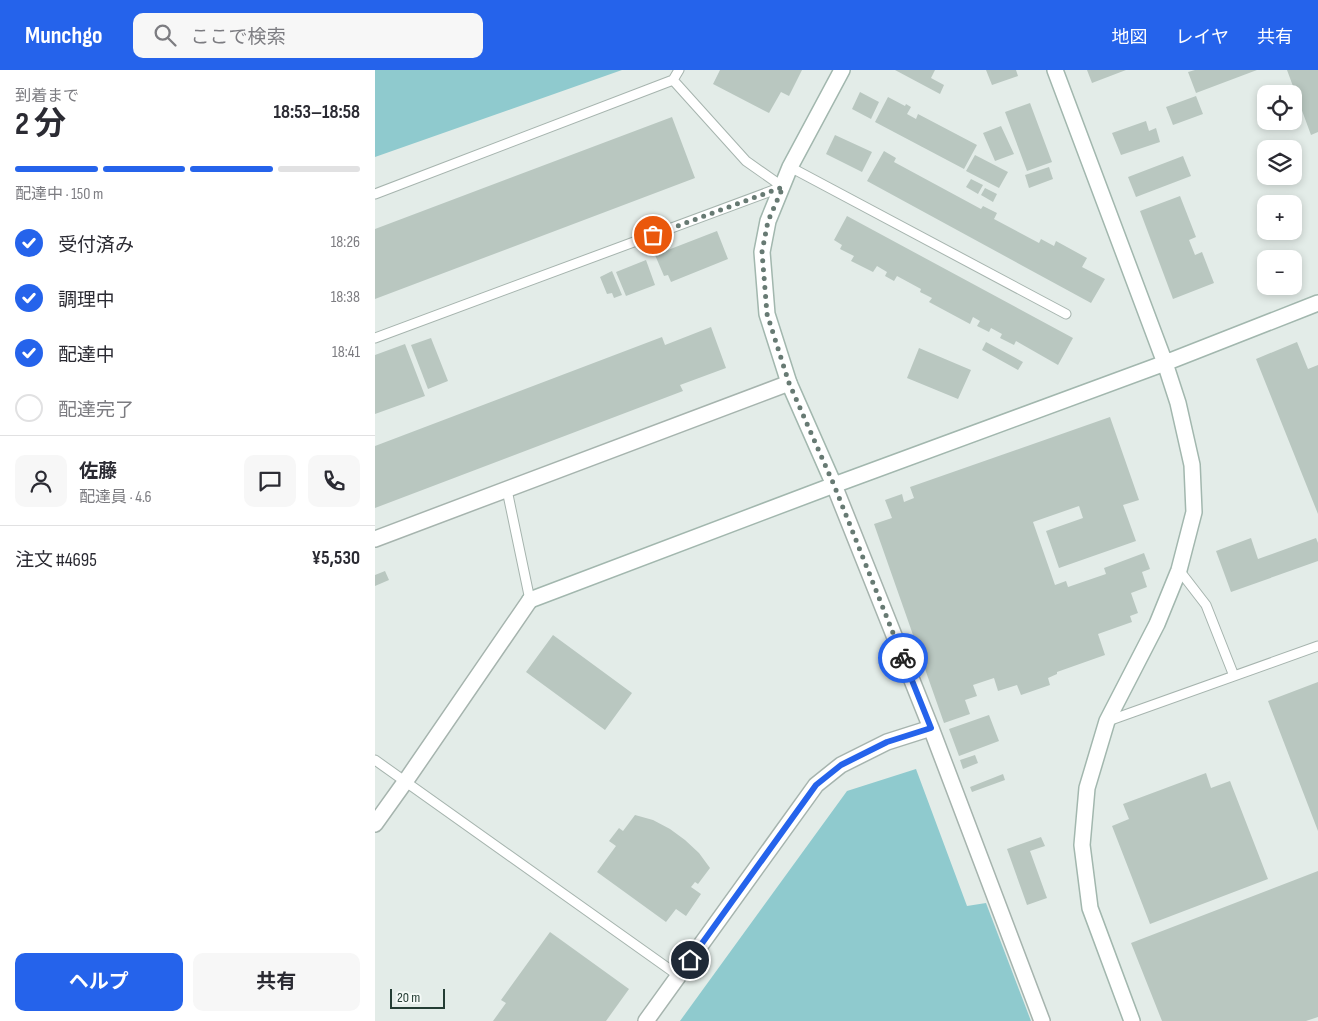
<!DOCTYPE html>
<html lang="ja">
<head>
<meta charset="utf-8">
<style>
  body { margin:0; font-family:"Sofia Sans Condensed","Noto Sans JP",sans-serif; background:#f7f7f7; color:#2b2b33; height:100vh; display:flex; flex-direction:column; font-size:19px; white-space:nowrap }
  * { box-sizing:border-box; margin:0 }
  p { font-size:16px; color:#7c7c81 }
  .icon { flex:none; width:28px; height:28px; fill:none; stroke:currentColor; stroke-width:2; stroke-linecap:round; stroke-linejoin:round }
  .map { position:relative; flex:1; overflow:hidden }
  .side { display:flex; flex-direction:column; background:#fff; width:375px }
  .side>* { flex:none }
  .controls { position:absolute; left:882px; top:15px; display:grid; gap:10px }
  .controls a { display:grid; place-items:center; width:45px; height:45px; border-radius:10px; background:#fff; box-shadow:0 2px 8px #0003; font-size:25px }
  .scale { position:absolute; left:15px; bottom:12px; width:55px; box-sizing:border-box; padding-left:5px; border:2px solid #243d34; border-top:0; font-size:14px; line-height:18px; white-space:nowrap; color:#243d34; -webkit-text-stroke:4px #f4f9f6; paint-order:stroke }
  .pin { position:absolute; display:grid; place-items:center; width:42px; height:42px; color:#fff; margin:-21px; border:2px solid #fff; border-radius:50%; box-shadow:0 1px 5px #0007 }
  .courier { position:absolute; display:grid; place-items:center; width:50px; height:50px; margin:-25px; border:4px solid #2563eb; border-radius:50%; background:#fff; color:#222; box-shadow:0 1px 6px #0007 }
  .head em { font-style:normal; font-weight:700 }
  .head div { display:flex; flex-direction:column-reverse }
  .head { display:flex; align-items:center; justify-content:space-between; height:85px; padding:0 15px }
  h1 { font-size:32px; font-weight:700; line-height:38px }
  .bar { display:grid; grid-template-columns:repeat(4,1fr); gap:8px 5px; align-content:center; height:60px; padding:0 15px }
  .bar i { height:6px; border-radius:4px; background:#e1e1e2 }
  .bar .selected { background:#2563eb }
  .bar p { grid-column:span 4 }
  .line { display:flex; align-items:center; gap:12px; padding:0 15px; border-top:1px solid #e1e1e2 }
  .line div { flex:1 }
  .round { display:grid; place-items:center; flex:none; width:52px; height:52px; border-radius:10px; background:#f7f7f7 }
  ol { padding:0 15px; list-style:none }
  li { display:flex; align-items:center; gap:15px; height:55px }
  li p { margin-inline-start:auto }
  li .icon { padding:5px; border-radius:50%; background:#2563eb; color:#fff; stroke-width:4 }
  li:last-child { color:#7c7c81 }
  li i { width:28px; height:28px; border:2px solid #e1e1e2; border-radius:50% }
  .cta { display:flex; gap:10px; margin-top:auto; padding:10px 15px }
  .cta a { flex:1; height:58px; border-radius:10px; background:#2563eb; color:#fff; font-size:20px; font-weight:700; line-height:58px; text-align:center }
  .cta a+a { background:#f7f7f7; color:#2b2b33 }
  header { display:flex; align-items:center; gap:30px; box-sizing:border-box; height:70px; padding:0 25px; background:#2563eb; color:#fff }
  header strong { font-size:24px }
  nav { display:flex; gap:28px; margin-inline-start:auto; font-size:18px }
  .search { width:350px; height:45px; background:#f7f7f7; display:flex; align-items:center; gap:12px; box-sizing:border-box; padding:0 18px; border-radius:10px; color:#7c7c81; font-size:19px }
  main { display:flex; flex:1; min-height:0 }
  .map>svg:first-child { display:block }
</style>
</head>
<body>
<header>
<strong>Munchgo</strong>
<div class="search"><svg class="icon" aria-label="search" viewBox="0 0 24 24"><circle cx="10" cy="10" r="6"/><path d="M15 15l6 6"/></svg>ここで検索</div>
<nav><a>地図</a><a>レイヤ</a><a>共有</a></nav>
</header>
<main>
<section class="side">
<div class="head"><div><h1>2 分</h1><p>到着まで</p></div><em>18:53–18:58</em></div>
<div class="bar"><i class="selected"></i><i class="selected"></i><i class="selected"></i><i></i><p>配達中 · 150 m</p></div>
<ol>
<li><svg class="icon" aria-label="check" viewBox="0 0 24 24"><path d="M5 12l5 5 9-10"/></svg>受付済み<p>18:26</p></li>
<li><svg class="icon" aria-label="check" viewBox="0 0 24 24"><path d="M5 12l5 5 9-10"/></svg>調理中<p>18:38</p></li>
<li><svg class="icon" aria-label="check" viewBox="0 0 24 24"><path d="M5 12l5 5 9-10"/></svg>配達中<p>18:41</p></li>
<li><i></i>配達完了</li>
</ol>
<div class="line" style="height:90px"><a class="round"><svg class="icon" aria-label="person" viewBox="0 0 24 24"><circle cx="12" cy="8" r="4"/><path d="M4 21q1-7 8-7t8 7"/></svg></a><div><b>佐藤</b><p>配達員 · 4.6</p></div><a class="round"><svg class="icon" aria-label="chat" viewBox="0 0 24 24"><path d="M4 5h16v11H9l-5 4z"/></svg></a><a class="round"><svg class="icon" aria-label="phone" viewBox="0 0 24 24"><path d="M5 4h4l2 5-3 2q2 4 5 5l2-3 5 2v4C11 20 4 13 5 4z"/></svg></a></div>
<div class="line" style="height:65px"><div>注文 #4695</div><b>¥5,530</b></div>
<div class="cta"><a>ヘルプ</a><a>共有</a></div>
</section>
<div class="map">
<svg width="943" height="951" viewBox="0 0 943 951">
  <rect width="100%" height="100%" fill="#e3ece8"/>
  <!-- water -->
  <path fill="#8fcace" d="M0,0H247L0,87Z
    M541,699L592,836L611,833L656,951H305L472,721Z"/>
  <!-- building -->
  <path fill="#b9c7c0" d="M345,0H427L414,26L406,22L394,43L338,14Z
    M520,0H560L556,8L569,15L565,24Z
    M611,0H641L643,6L617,15Z
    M712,0H751L717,13Z
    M820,0H882L821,23L813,2Z
    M912,0H943V62L936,65Z
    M485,22L504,32L496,49L477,39Z
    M821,26L828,44L798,55L791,37Z
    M513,27L530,36L531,34L536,37L532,44L541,49L543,44L602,75L589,99L500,52Z
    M655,33L677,92L652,101L630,42Z
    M297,47L320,108L0,229V159Z
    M771,51L774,61L781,58L785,72L746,85L737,63Z
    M626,56L639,84L620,91L608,63Z
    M460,65L497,82L487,102L451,84Z
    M509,81L521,88L519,92L606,139L608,136L622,143L619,149L664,173L666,169L679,176L681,171L712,188L707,197L730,209L716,233L492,111Z
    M600,85L633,102L624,118L591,101Z
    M808,86L816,106L761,127L753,107Z
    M674,97L678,109L654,118L650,105Z
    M596,109L608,115L603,124L591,117Z
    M610,118L622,124L618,132L606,125Z
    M805,126L821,167L814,170L820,185L827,182L839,213L798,229L765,141Z
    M472,146L698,268L683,295L641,271L639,275L625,268L627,264L616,258L614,262L602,256L605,251L598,247L595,254L554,232L557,228L545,222L546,219L522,206L519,211L510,206L512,202L502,196L498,202L476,191L479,186L465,179L467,175L459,170Z
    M342,161L353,189L296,212L293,205L289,206L280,185Z
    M271,190L280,215L251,226L241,202Z
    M237,201L247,225L239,228L237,223L232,224L225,207Z
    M336,257L351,298L305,315L308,321L0,438V376L287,267L290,275Z
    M56,268L73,311L53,319L36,275Z
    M611,272L648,292L643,300L607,280Z
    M922,272L933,299L943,295V444L881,289Z
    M30,274L50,326L0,344V285Z
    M544,278L596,300L583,329L532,308Z
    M735,347L764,430L748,435L761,471L684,498L671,461L708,448L704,436L658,452L680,515L691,511L693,517L731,504L729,498L769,483L775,499L767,502L772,517L756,523L763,543L755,546L757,552L723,564L730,585L682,602V604L673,608L675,615L646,625L642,615L623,621L619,608L598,615L602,626L590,630L595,644L569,653L499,454L517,448L510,430L527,424L529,432L539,428L535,417Z
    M876,468L883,489L941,468L943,473V491L856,522L841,481Z
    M10,501L14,510L0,516V505Z
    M178,565L257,623L230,660L151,602Z
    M943,612V761L893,631Z
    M614,645L624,671L584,686L574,659Z
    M600,685L603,693L588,699L585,690Z
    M831,703L836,718L855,711L893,809L775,854L737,756L754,749L748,734Z
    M628,704L630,710L597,722L595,717Z
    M260,745L278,750L295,759L310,770L324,783L335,798L323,814L320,812L316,817L326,824L311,846L301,839L291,852L222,802L241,776L234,771L244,758L248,761Z
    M666,767L670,776L655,781L672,828L652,835L632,779Z
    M943,801V947L931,951H787L756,873Z
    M175,862L254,919L231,951H118L131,933L126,930Z"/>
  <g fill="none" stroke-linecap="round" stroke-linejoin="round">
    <defs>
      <path id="lane" d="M298,10L371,91L408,117
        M415,97L691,244
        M0,124L298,10L304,0
        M0,268L407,117
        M132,420L155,530
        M804,500L831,535L859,606
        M733,651L943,576
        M0,690L304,906"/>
      <path id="street" d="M0,469L414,313
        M556,658L667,951
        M0,754L30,712L155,530
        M271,951L441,715L466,695L512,672L556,658L459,415"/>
      <path id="secondary" d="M680,0L790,293L803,333L817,395L819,442L804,500L782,554L732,651L712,718L707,775L715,838L757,951
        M459,415L414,313L392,244L387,182L393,151L415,97L467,0
        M155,530L459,415L790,293L943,233"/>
    </defs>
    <!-- lane casing -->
    <use href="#lane" stroke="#a6b4ae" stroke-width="11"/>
    <!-- street casing -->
    <use href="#street" stroke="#a6b4ae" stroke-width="18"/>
    <!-- secondary casing -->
    <use href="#secondary" stroke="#a2b7ae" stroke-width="18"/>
    <!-- lane -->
    <use href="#lane" stroke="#fff" stroke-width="9"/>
    <!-- street -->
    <use href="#street" stroke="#fff" stroke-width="15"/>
    <!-- secondary -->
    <use href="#secondary" stroke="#fff" stroke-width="15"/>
  </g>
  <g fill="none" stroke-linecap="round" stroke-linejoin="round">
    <!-- done -->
    <path stroke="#677a73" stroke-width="5" stroke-dasharray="0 9" d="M278,165L408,117L393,151L387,182L392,244L414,313L459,415L528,588"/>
    <!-- route -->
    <path stroke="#2563eb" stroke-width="6" d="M315,890L441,715L466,695L512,672L556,658L528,588"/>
  </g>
</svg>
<div class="controls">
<a><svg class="icon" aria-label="locate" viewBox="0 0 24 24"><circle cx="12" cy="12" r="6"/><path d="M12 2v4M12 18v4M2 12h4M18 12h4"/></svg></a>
<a><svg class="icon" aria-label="layers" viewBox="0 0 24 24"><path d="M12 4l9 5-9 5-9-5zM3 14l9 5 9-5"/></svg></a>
<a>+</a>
<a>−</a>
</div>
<div class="scale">20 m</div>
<div class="pin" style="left:278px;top:165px;background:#ea580c"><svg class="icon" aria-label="bag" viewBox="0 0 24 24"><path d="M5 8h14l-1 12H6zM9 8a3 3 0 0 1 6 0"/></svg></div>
<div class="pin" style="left:315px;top:890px;background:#1f2937"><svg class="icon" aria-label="home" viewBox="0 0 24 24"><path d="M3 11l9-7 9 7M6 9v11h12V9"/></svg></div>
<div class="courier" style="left:528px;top:588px"><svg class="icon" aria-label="bike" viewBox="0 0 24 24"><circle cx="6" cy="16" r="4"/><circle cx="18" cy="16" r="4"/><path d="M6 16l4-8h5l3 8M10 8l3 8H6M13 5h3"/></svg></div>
</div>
</main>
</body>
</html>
